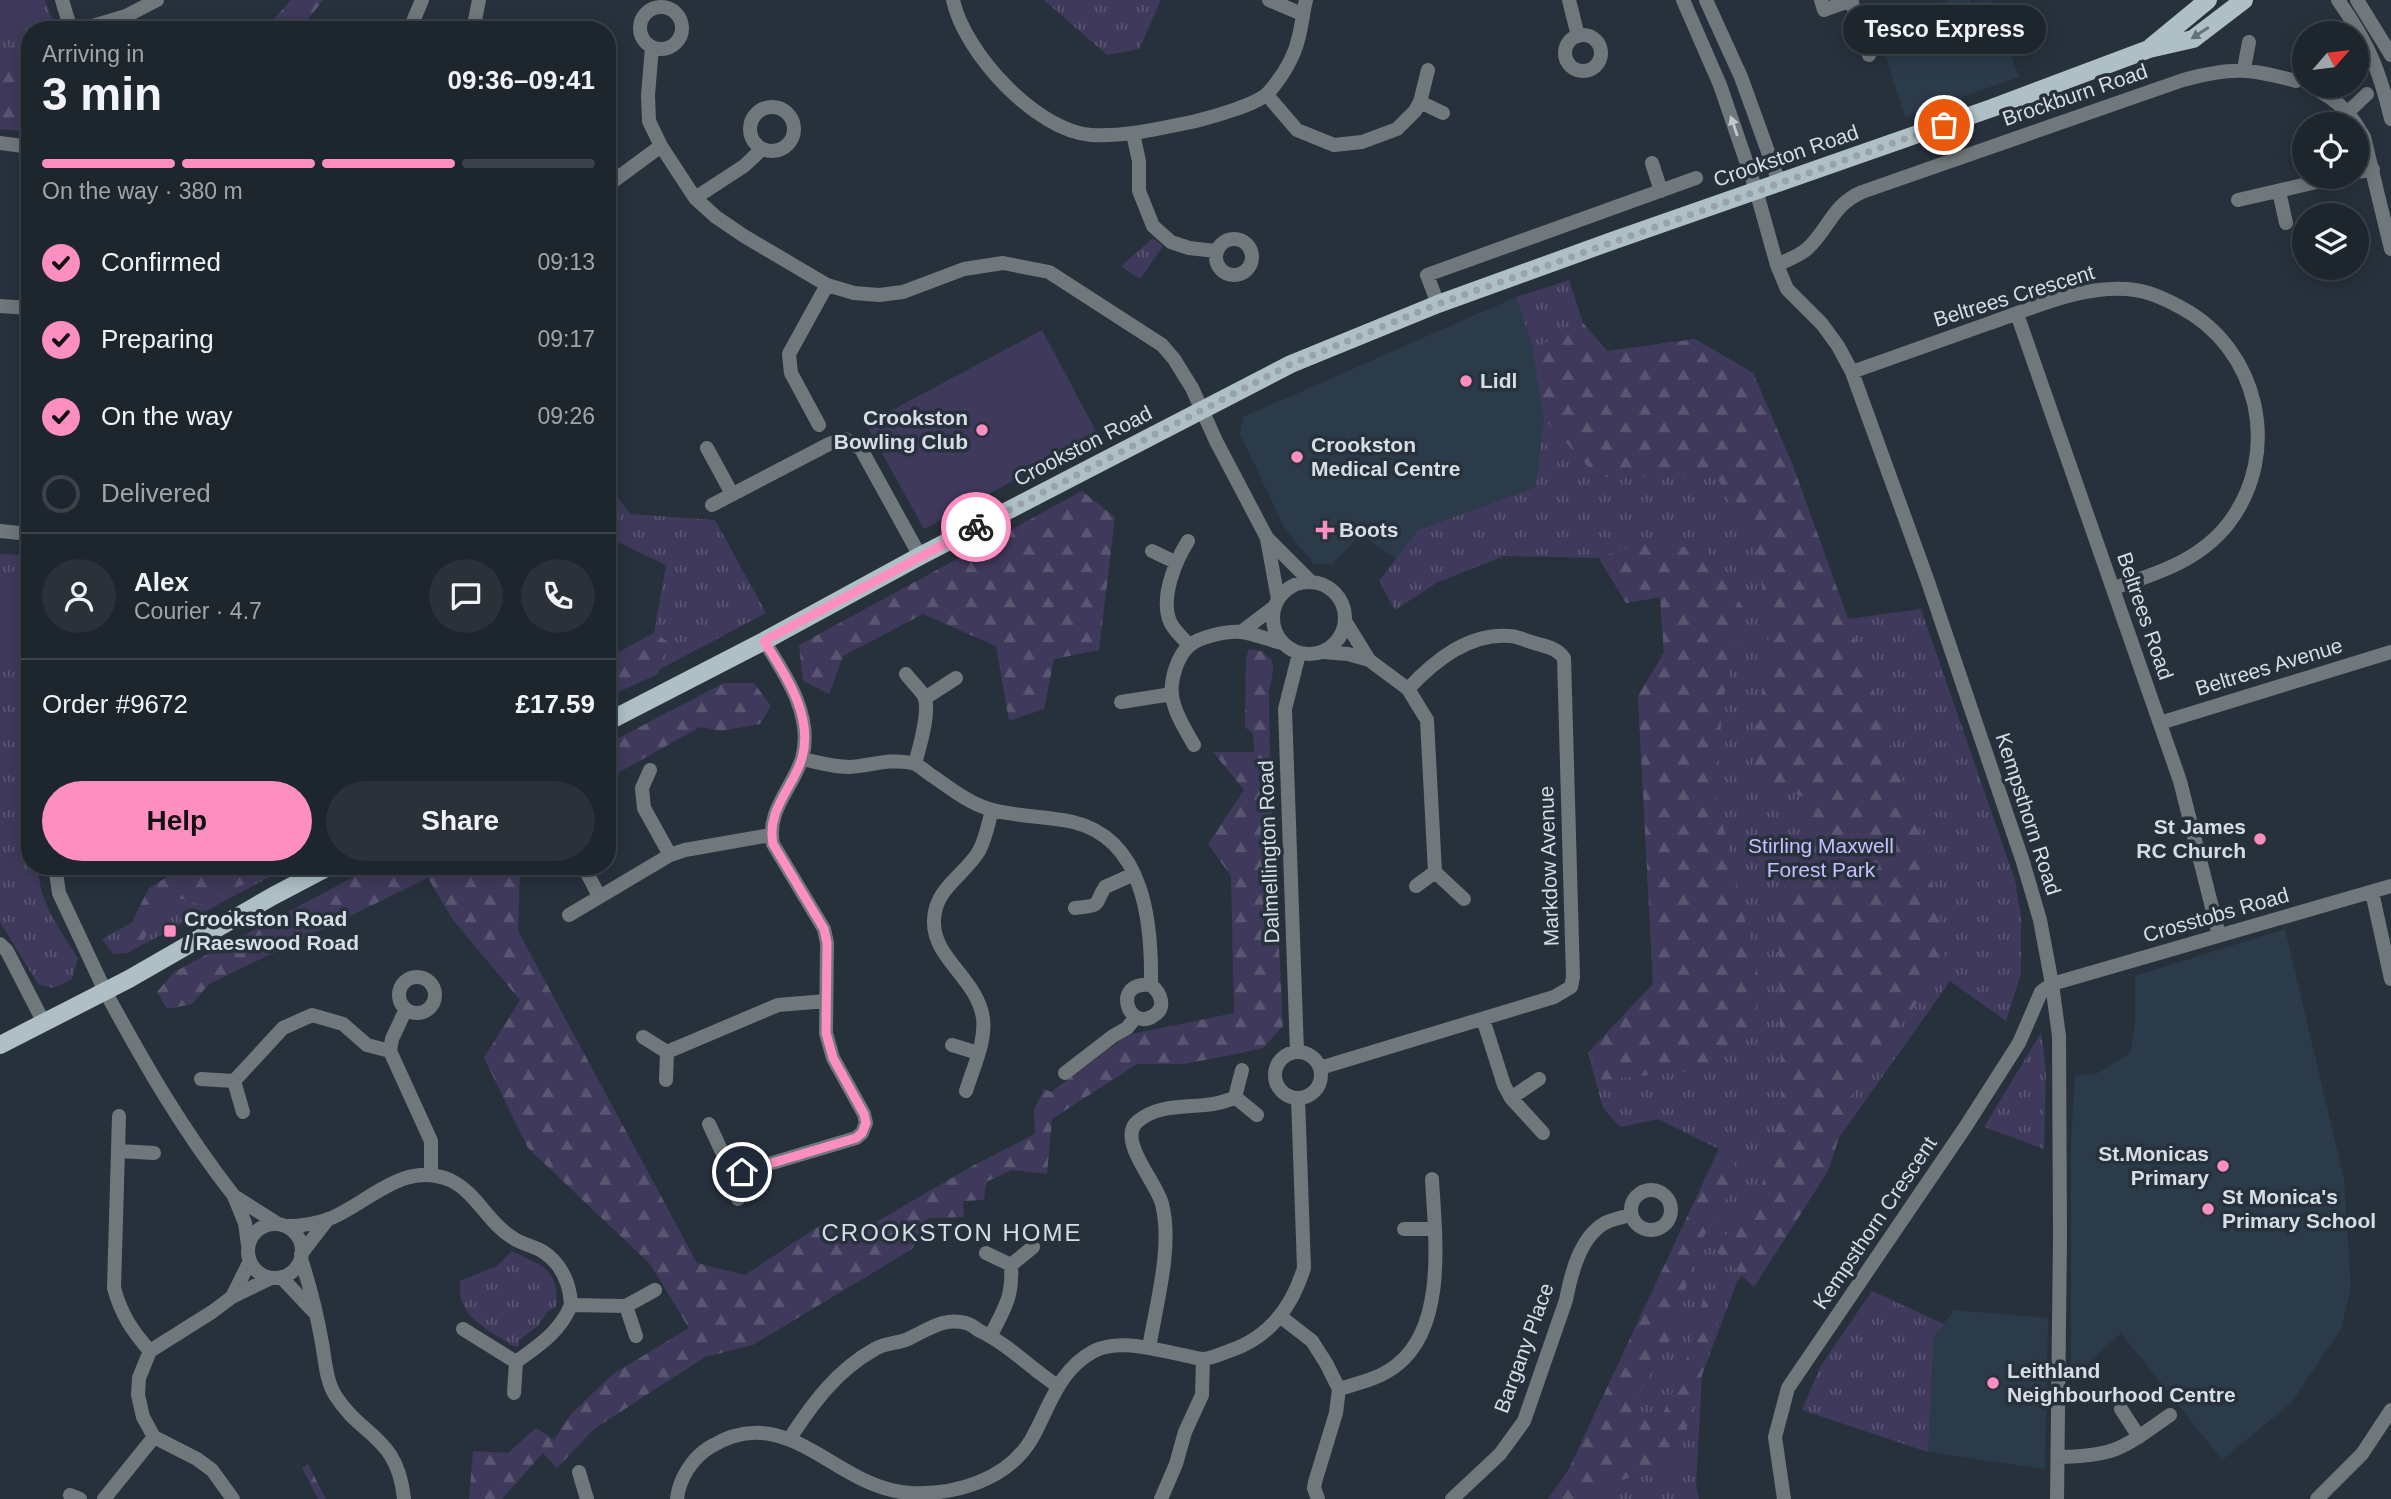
<!DOCTYPE html>
<html lang="en">
<head>
<meta charset="utf-8">
<style>
  body { margin:0; font-family:Arial,sans-serif; background:#2a3139; color:#f1f3f6; height:100vh; display:flex; flex-direction:column; font-size:26px; white-space:nowrap }
  * { box-sizing:border-box; margin:0 }
  p { font-size:23px; color:#a0a5aa }
  .icon { flex:none; width:38px; height:38px; fill:none; stroke:currentColor; stroke-width:2; stroke-linecap:round; stroke-linejoin:round }
  .map { position:relative; flex:1; overflow:hidden }
  .panel { position:absolute; left:21px; top:21px; width:595px; height:854px; display:flex; flex-direction:column; background:#1d252d; border-radius:28px; box-shadow:0 4px 18px #0003,0 0 0 2px #3b4249 }
  .panel>* { flex:none }
  .needle { width:46px; rotate:62deg }
  .fabs { position:absolute; left:2292px; top:21px; display:grid; gap:14px }
  .fabs a { display:grid; place-items:center; width:77px; height:77px; border-radius:50%; background:#1d252d; box-shadow:0 4px 18px #0003,0 0 0 2px #3b4249; font-size:35px }
  .pin { position:absolute; display:grid; place-items:center; width:60px; height:60px; color:#fff; margin:-30px; border:4px solid #fff; border-radius:50%; box-shadow:0 2px 7px #0007 }
  .courier { position:absolute; display:grid; place-items:center; width:70px; height:70px; margin:-35px; border:5px solid #fd8ec0; border-radius:50%; background:#fff; color:#222; box-shadow:0 2px 9px #0007 }
  .bubble { position:absolute; height:49px; border-radius:24px; background:#1d252d; box-shadow:0 4px 18px #0003,0 0 0 2px #3b4249; font-size:23px; font-weight:600; line-height:49px; text-align:center }
  .headline em { font-style:normal; font-weight:600 }
  .headline div { display:flex; flex-direction:column-reverse }
  .headline { display:flex; align-items:center; justify-content:space-between; height:119px; padding:0 21px }
  h1 { font-size:46px; font-weight:600; line-height:52px }
  .bar { display:grid; grid-template-columns:repeat(4,1fr); gap:10px 7px; align-content:center; height:84px; padding:0 21px }
  .bar i { height:9px; border-radius:5px; background:#3b4249 }
  .bar .current { background:#fd8ec0 }
  .bar p { grid-column:span 4 }
  .line { display:flex; align-items:center; gap:18px; padding:0 21px; border-top:2px solid #3b4249 }
  .line div { flex:1 }
  .round { display:grid; place-items:center; flex:none; width:74px; height:74px; border-radius:37px; background:#2a3139 }
  ol { padding:0 21px; list-style:none }
  li { display:flex; align-items:center; gap:21px; height:77px }
  li p { margin-inline-start:auto }
  li .icon { padding:7px; border-radius:50%; background:#fd8ec0; color:#111; stroke-width:4 }
  li:last-child { color:#a0a5aa }
  li i { width:38px; height:38px; border:4px solid #3b4249; border-radius:50% }
  .button { display:flex; gap:14px; margin-top:auto; padding:14px 21px }
  .button a { flex:1; height:80px; border-radius:42px; background:#fd8ec0; color:#111; font-size:28px; font-weight:600; line-height:80px; text-align:center }
  .button a+a { background:#2a3139; color:#f1f3f6 }
  .map>svg:first-child { display:block }
</style>
</head>
<body>
<div class="map">
<svg width="2391" height="1499" viewBox="0 0 2391 1499">
  <defs>
    <pattern id="grass-tufts" width="24" height="20" patternUnits="userSpaceOnUse" patternTransform="scale(1.75)"><rect width="24" height="20" fill="#3f3a5b"/><path d="M3 7l-1-3M5 7V3M7 7l1-3M15 17l-1-3M17 17v-4M19 17l1-3" fill="none" stroke="#5a5672"/></pattern>
    <pattern id="forest-firs" width="22" height="20" patternUnits="userSpaceOnUse" patternTransform="scale(1.75)"><rect width="22" height="20" fill="#3f3a5b"/><path d="M5 1l3.5 6h-7zM16 11l3.5 6h-7z" fill="#5a5672"/></pattern>
  </defs>
  <rect width="100%" height="100%" fill="#27313c"/>
  <!-- built -->
  <path fill="#2c3b4a" d="M1949,0H1970L1971,3L1991,0L2019,77L1905,117L1876,25Z
    M1516,297L1533,349L1544,419L1537,487L1418,530L1396,559L1361,534L1332,564H1314L1285,529L1240,434L1243,417Z
    M2285,929L2344,1179L2351,1289L2341,1329L2291,1403L2222,1460L2121,1333L2071,1379V1144L2075,1076L2096,1074L2130,1053L2135,1024V976Z
    M1954,1310L2048,1318L2045,1469L1928,1452L1934,1336Z"/>
  <!-- grass -->
  <path fill="url(#grass-tufts)" d="M0,0H45L57,30H30V132L0,129Z
    M1044,0H1161L1139,49L1107,55Z
    M1153,238L1163,246L1140,279L1121,266Z
    M1569,280L1583,323L1607,351L1695,339L1753,373L1793,466L1848,619L1921,609L2015,880L2021,917V974L2006,1021L1950,981L1737,1282L1702,1375L1696,1485L1699,1499H1593L1612,1482L1626,1478L1568,1471L1719,1149L1658,1119L1620,1127L1603,1108L1588,1053L1653,984L1638,696L1664,653L1660,597L1626,603L1599,558L1504,556L1438,582L1395,610L1379,581L1418,530L1536,487L1544,419L1533,349L1516,297Z
    M607,483L630,514L715,520L766,613L607,697V659L654,633L666,565L607,537Z
    M0,554L30,555V866H38C38,901 60,930 78,958L72,979L53,988L38,984L0,922Z
    M233,866H290L127,953L113,954L102,939Z
    M2041,1033L2046,1071L2044,1149L1984,1127Z
    M512,1251C542,1266 560,1269 556,1307L547,1312L538,1326L519,1340V1347L513,1346C487,1328 456,1317 460,1281L497,1266Z
    M1872,1291L1944,1324L1934,1336L1928,1452L1802,1410L1820,1367Z"/>
  <!-- forest -->
  <path fill="url(#forest-firs)" d="M291,0H323L300,30H264Z
    M0,39L4,49L30,40V123L0,121Z
    M1583,323L1608,352L1695,339L1753,373L1793,466L1848,619L1923,841L1944,935L1945,967L1858,1079L1828,1171L1754,1287L1715,1250L1762,1185L1781,1104L1778,894L1812,856L1806,798L1751,775L1769,634L1757,553L1716,475L1598,477L1544,419L1533,349Z
    M1082,491L1115,517L1099,650L1054,659L1044,709L1009,721L996,646L923,614L843,656L829,694L803,681L799,645Z
    M1642,543L1705,549L1744,609L1722,703L1717,800L1758,976L1755,1028L1707,1069L1602,1080L1588,1053L1653,984L1638,696L1664,653L1660,597L1626,603L1599,558Z
    M654,633L667,641L658,674L607,697V658Z
    M1249,649L1261,651L1272,660L1273,671L1269,692L1270,773L1283,1026L1263,1048L1241,1053L1184,1064H1137L1052,1119L1047,1174L1012,1170L986,1182L984,1200L963,1201L964,1217L928,1218L912,1249L753,1345L705,1357L594,1429L557,1468L543,1453L502,1499H469L473,1451L508,1453L536,1428L554,1440L572,1413L613,1374L689,1328L650,1264L528,1148L484,1058L520,1000L453,920L428,878L209,984L192,1004L167,1009L157,992L174,972L375,866H520L518,931L697,1263L745,1275L822,1224L871,1225L974,1165L1035,1134L1034,1110L1044,1089L1051,1092L1128,1035L1234,1013L1231,876L1208,844L1244,790L1213,752H1254L1253,734L1245,727L1246,659Z
    M724,683H754L771,706L760,724L720,731L700,727L607,779V744Z
    M185,866H257L244,884L200,905L179,898L165,905L139,947L122,942L149,888Z
    M1719,1149L1742,1172L1697,1248L1672,1337L1631,1409L1662,1416L1689,1353L1704,1296L1726,1294L1675,1467L1612,1482L1593,1499H1548L1568,1471Z
    M308,1464L326,1499H318L302,1468Z"/>
  <!-- garden -->
  <path fill="#3f3a5b" d="M0,0H25L35,24L8,36L0,18Z
    M1042,330L1098,435L924,529L866,424Z
    M0,594H19L18,666H0Z"/>
  <g fill="none" stroke-linecap="round" stroke-linejoin="round">
    <!-- pedestrian -->
    <path stroke="#70787b" stroke-width="14" d="M1037,1371L1057,1386"/>
    <!-- minor -->
    <path stroke="#70787b" stroke-width="14" d="M953,0C964,52 1036,131 1091,135C1127,137 1161,128 1196,121C1212,117 1259,104 1269,92C1282,77 1295,56 1299,36C1302,24 1303,12 1306,0
      M1269,0L1302,14
      M1569,0L1578,36
      M1821,0L1824,10L1852,0
      M1851,0L1869,55
      M640 28a21 21 0 1 1 42 0a21 21 0 1 1-42 0Z
      M79,30L126,16L157,0
      M412,30V24L422,0
      M473,30L479,0
      M1565 53a18 18 0 1 1 36 0a18 18 0 1 1-36 0Z
      M652,47L648,95L649,121L661,146L695,198L716,217L744,236L827,285L854,293L879,295L903,292L964,269L1003,263L1049,272L1162,345L1174,359L1192,388L1216,441L1267,538L1311,582
      M2244,69L2249,42
      M2319,91C2335,99 2346,109 2356,124
      M1267,95L1297,130L1334,145L1362,142L1397,129L1415,111L1420,102L1428,70
      M1420,102L1443,113
      M750 129a22 22 0 1 1 44 0a22 22 0 1 1-44 0Z
      M2348,112L2367,94
      M2357,126L2364,137L2391,249
      M1133,134L1139,161V191L1153,226L1171,242L1189,248L1216,251
      M0,143L30,147
      M1652,163L1661,191
      M2357,172L2373,169
      M607,190L612,182L661,146
      M1756,190L1777,265L1787,289L1822,324L1838,346L1852,372L1927,579L2023,862L2040,920L2052,984L2059,1036L2060,1237L2057,1499
      M2279,191L2286,223
      M695,198L744,166L762,149
      M2238,200L2338,177
      M1216 257a18 18 0 1 1 36 0a18 18 0 1 1-36 0Z
      M1777,265C1787,260 1799,256 1807,249C1829,229 1832,205 1862,192L2183,80C2231,67 2249,68 2296,81
      M1438,304L1427,275L1696,178
      M0,306L30,308
      M2017,314L2180,781L2219,935
      M1852,372C1897,356 1942,340 1987,324C2033,308 2086,283 2135,290C2151,292 2167,300 2180,307C2259,348 2283,453 2228,524C2199,561 2156,574 2114,588
      M819,425L791,373L789,354L827,285
      M707,448L732,494
      M712,505L829,444L845,439L861,449L920,556
      M0,531L30,534
      M1267,539L1278,599
      M1188,541C1176,560 1161,595 1169,619C1172,629 1182,637 1189,645
      M1152,551L1175,562
      M1273 618a36 36 0 1 1 72 0a36 36 0 1 1-72 0Z
      M1345,621L1369,660L1408,689L1427,720L1435,872L1464,899
      M1241,632L1274,607
      M1323,652L1348,654L1369,660
      M906,674C911,681 920,689 924,696C931,711 919,748 915,764
      M925,698L956,678
      M1121,702L1172,694
      M2160,723L2391,652
      M1194,745C1185,729 1175,714 1172,696C1170,681 1177,656 1189,646C1198,637 1227,631 1240,632C1253,633 1269,640 1282,643
      M802,759C817,762 833,767 849,767C871,766 888,758 912,763C920,765 927,773 934,777C951,789 969,803 989,809C1016,817 1046,816 1073,822C1145,839 1152,924 1151,985C1161,993 1167,1008 1153,1016C1128,1032 1111,980 1151,985
      M650,770L642,788L644,808L670,855
      M586,871L599,896
      M1416,886L1435,872
      M2372,892L2391,979
      M1075,908C1103,905 1093,906 1105,887L1134,874
      M569,915L670,855L685,850L771,835
      M0,944L7,951L44,1023
      M399 995a18 18 0 1 1 36 0a18 18 0 1 1-36 0Z
      M105,991C144,1063 183,1131 234,1196
      M1483,1019L1504,1085L1511,1098L1543,1133
      M643,1037L667,1052L666,1080
      M952,1045L978,1053
      M390,1051L392,1039L406,1009
      M1275 1075a23 23 0 1 1 46 0a23 23 0 1 1-46 0Z
      M667,1052L778,1005L826,1001
      M1297,1052L1285,709L1299,654
      M1320,1068L1554,997L1571,987L1573,977L1564,658C1556,647 1543,646 1531,642C1524,640 1517,636 1510,636C1469,632 1434,661 1408,689
      M1065,1073L1113,1036L1127,1028L1136,1017
      M201,1079L234,1081L243,1112
      M234,1081L283,1028L312,1015L343,1024L367,1045L390,1051L431,1141V1174
      M966,1091C973,1068 986,1042 983,1018C977,978 932,958 934,920C935,888 964,876 979,851C986,838 988,824 992,810
      M1235,1097L1257,1115
      M1511,1098L1539,1079
      M119,1116L114,1288C121,1314 132,1331 150,1351
      M709,1124L722,1152L742,1172L856,1138L862,1133L866,1123L864,1114L833,1058L826,1033L827,943L824,929L773,844C766,810 793,788 802,758C814,716 785,674 764,641
      M119,1151L154,1153
      M1631 1210a20 20 0 1 1 40 0a20 20 0 1 1-40 0Z
      M738,1199L742,1172
      M248 1251a27 27 0 1 1 54 0a27 27 0 1 1-54 0Z
      M286,1226C300,1226 315,1224 329,1219C369,1203 403,1160 450,1180C476,1192 488,1223 513,1238C522,1244 533,1246 542,1251C561,1263 570,1283 571,1305L626,1306L655,1290
      M1404,1229H1434
      M248,1245L245,1223L234,1196L278,1224
      M986,1253L1011,1265L1033,1247
      M301,1254L328,1219
      M301,1259C310,1286 317,1315 322,1343C325,1360 326,1380 335,1395C362,1438 398,1436 404,1499
      M250,1261L232,1297L271,1278
      M281,1277L314,1312
      M232,1297L212,1312L150,1351L139,1378L138,1395L143,1417L154,1437L197,1459L212,1470L233,1499
      M626,1306L636,1336
      M1281,1317L1312,1341L1326,1363L1339,1389L1336,1413L1315,1482L1314,1488L1318,1499
      M463,1329L516,1362C539,1345 560,1332 571,1305
      M991,1335C1005,1307 1013,1297 1011,1265
      M1149,1348C1156,1305 1173,1246 1162,1204C1157,1183 1117,1140 1137,1122C1164,1098 1205,1113 1235,1097L1242,1070
      M1339,1389C1359,1383 1382,1378 1398,1364C1447,1324 1435,1235 1432,1179
      M514,1393L516,1362
      M2121,1409L2139,1437
      M790,1438C813,1403 837,1370 875,1349C887,1342 899,1344 910,1338C929,1329 944,1317 966,1323C971,1324 975,1328 980,1331C1001,1341 1018,1356 1037,1371
      M2058,1457C2117,1456 2123,1448 2170,1415
      M579,1472L587,1499
      M70,1495L80,1499
      M104,1499L154,1437
      M677,1499C679,1479 692,1458 710,1447C789,1398 836,1490 911,1493C955,1495 1007,1480 1031,1440C1050,1407 1058,1370 1094,1351C1120,1338 1157,1350 1183,1355C1189,1356 1197,1359 1204,1359C1212,1358 1221,1354 1229,1351C1269,1338 1292,1307 1304,1268L1298,1098
      M1161,1499L1176,1464L1185,1432L1202,1395L1203,1359
      M1452,1499L1500,1454L1524,1421L1566,1300C1571,1274 1580,1237 1605,1223C1613,1219 1622,1217 1631,1215
      M1784,1499L1775,1437L1788,1388L1966,1126L2019,1043L2041,992L2052,984L2391,886
      M2317,1499L2362,1454L2391,1410"/>
    <!-- tertiary -->
    <path stroke="#70787b" stroke-width="14" d="M62,0L71,30
      M1683,0L1720,85L1756,190
      M1706,0L1741,77L1779,182
      M2338,0C2368,43 2379,68 2391,119
      M2357,0L2391,55
      M55,866L59,893L105,991"/>
    <!-- primary -->
    <path stroke="#afbfc6" stroke-width="18" d="M2151,47L2208,0
      M607,722L764,641L920,556L1291,364L1438,304L1612,241L1992,108L2149,49L2193,39L2244,0
      M0,1045L129,979L273,896L330,866"/>
  </g>
  <!-- one-way arrows -->
  <defs><path id="oneway-solid" d="M-6-.8H1V-3.2L6.5 0L1 3.2V.8H-6Z" transform="scale(1.75)"/></defs>
  <use fill="#64717a" href="#oneway-solid" transform="translate(2200 33) rotate(147)"/>
  <use fill="#c2c9cf" href="#oneway-solid" transform="translate(1734 126) rotate(-109)"/>
  <g fill="none" stroke-linecap="round" stroke-linejoin="round">
    <!-- done -->
    <path stroke="#99a1a9" stroke-width="7" stroke-dasharray="0 12.6" d="M976,527L1291,364L1438,304L1944,125"/>
    <!-- route -->
    <path stroke="#fd8ec0" stroke-width="9" d="M742,1172L856,1138L862,1133L866,1123L864,1114L833,1058L826,1033L827,943L824,929L773,844C766,810 793,788 802,758C814,716 785,674 764,641L976,527"/>
  </g>
  <!-- markers -->
  <g fill="#fd8ec0" stroke="#27313c" stroke-width="2.5">
    <circle cx="1466" cy="381" r="7"/>
    <circle cx="982" cy="430" r="7"/>
    <circle cx="1297" cy="457" r="7"/>
    <path d="M1321.5 519.5h7v7h7v7h-7v7h-7v-7h-7v-7h7z"/>
    <circle cx="2260" cy="839" r="7"/>
    <rect x="163" y="924" width="14" height="14" rx="3.5"/>
    <circle cx="2223" cy="1166" r="7"/>
    <circle cx="2208" cy="1209" r="7"/>
    <circle cx="1993" cy="1383" r="7"/>
  </g>
  <g text-anchor="middle" stroke-width="7" stroke-linejoin="round" paint-order="stroke">
    <!-- street labels -->
    <g font-size="21" fill="#d7dde4" stroke="#27313c">
      <text transform="translate(2075 95) rotate(-19)" y="7">Brockburn Road</text>
      <text transform="translate(1786 156) rotate(-19)" y="7">Crookston Road</text>
      <text transform="translate(2014 296) rotate(-17)" y="7">Beltrees Crescent</text>
      <text transform="translate(1083 446) rotate(-27)" y="7">Crookston Road</text>
      <text transform="translate(2145 616) rotate(71)" y="7">Beltrees Road</text>
      <text transform="translate(2269 667) rotate(-17)" y="7">Beltrees Avenue</text>
      <text transform="translate(2028 814) rotate(72)" y="7">Kempsthorn Road</text>
      <text transform="translate(1269 852) rotate(-92)" y="7">Dalmellington Road</text>
      <text transform="translate(1549 866) rotate(-92)" y="7">Markdow Avenue</text>
      <text transform="translate(2216 915) rotate(-16)" y="7">Crosstobs Road</text>
      <text transform="translate(1875 1223) rotate(-56)" y="7">Kempsthorn Crescent</text>
      <text transform="translate(1524 1348) rotate(-70)" y="7">Bargany Place</text>
    </g>
    <!-- poi labels -->
    <g font-size="21" font-weight="bold" fill="#d7dde4" stroke="#27313c" text-anchor="start">
      <text x="1480" y="388">Lidl</text>
      <text x="968" y="425" text-anchor="end">Crookston<tspan x="968" dy="24">Bowling Club</tspan></text>
      <text x="1311" y="452">Crookston<tspan x="1311" dy="24">Medical Centre</tspan></text>
      <text x="1339" y="537">Boots</text>
      <text x="2246" y="834" text-anchor="end">St James<tspan x="2246" dy="24">RC Church</tspan></text>
      <text x="184" y="926">Crookston Road<tspan x="184" dy="24">/ Raeswood Road</tspan></text>
      <text x="2209" y="1161" text-anchor="end">St.Monicas<tspan x="2209" dy="24">Primary</tspan></text>
      <text x="2222" y="1204">St Monica's<tspan x="2222" dy="24">Primary School</tspan></text>
      <text x="2007" y="1378">Leithland<tspan x="2007" dy="24">Neighbourhood Centre</tspan></text>
    </g>
    <!-- park labels -->
    <g font-size="21" fill="#c7bfff" stroke="#27313c">
      <text x="1821" y="853">Stirling Maxwell<tspan x="1821" dy="24">Forest Park</tspan></text>
    </g>
    <!-- quarter labels -->
    <g font-size="24" letter-spacing="2" fill="#d7dde4" stroke="#27313c">
      <text x="952" y="1241">CROOKSTON HOME</text>
    </g>
  </g>
</svg>
<div class="fabs">
<a><svg class="needle" viewBox="-14 -14 28 28"><path d="M0-13l5 13h-10z" fill="#e53935"/><path d="M0 13l5-13h-10z" fill="#a0a5aa"/></svg></a>
<a><svg class="icon" aria-label="locate" viewBox="0 0 24 24"><circle cx="12" cy="12" r="6"/><path d="M12 2v4M12 18v4M2 12h4M18 12h4"/></svg></a>
<a><svg class="icon" aria-label="layers" viewBox="0 0 24 24"><path d="M12 4l9 5-9 5-9-5zM3 14l9 5 9-5"/></svg></a>
</div>
<div class="pin" style="left:1944px;top:125px;background:#ea580c"><svg class="icon" aria-label="bag" viewBox="0 0 24 24"><path d="M5 8h14l-1 12H6zM9 8a3 3 0 0 1 6 0"/></svg></div>
<div class="pin" style="left:742px;top:1172px;background:#1f2937"><svg class="icon" aria-label="home" viewBox="0 0 24 24"><path d="M3 11l9-7 9 7M6 9v11h12V9"/></svg></div>
<div class="courier" style="left:976px;top:527px"><svg class="icon" aria-label="bike" viewBox="0 0 24 24"><circle cx="6" cy="16" r="4"/><circle cx="18" cy="16" r="4"/><path d="M6 16l4-8h5l3 8M10 8l3 8H6M13 5h3"/></svg></div>
<div class="bubble" style="left:1843px;top:5px;width:203px">Tesco Express</div>
<section class="panel">
<div class="headline"><div><h1>3 min</h1><p>Arriving in</p></div><em>09:36–09:41</em></div>
<div class="bar"><i class="current"></i><i class="current"></i><i class="current"></i><i></i><p>On the way · 380 m</p></div>
<ol>
<li><svg class="icon" aria-label="check" viewBox="0 0 24 24"><path d="M5 12l5 5 9-10"/></svg>Confirmed<p>09:13</p></li>
<li><svg class="icon" aria-label="check" viewBox="0 0 24 24"><path d="M5 12l5 5 9-10"/></svg>Preparing<p>09:17</p></li>
<li><svg class="icon" aria-label="check" viewBox="0 0 24 24"><path d="M5 12l5 5 9-10"/></svg>On the way<p>09:26</p></li>
<li><i></i>Delivered</li>
</ol>
<div class="line" style="height:126px"><a class="round"><svg class="icon" aria-label="person" viewBox="0 0 24 24"><circle cx="12" cy="8" r="4"/><path d="M4 21q1-7 8-7t8 7"/></svg></a><div><b>Alex</b><p>Courier · 4.7</p></div><a class="round"><svg class="icon" aria-label="chat" viewBox="0 0 24 24"><path d="M4 5h16v11H9l-5 4z"/></svg></a><a class="round"><svg class="icon" aria-label="phone" viewBox="0 0 24 24"><path d="M5 4h4l2 5-3 2q2 4 5 5l2-3 5 2v4C11 20 4 13 5 4z"/></svg></a></div>
<div class="line" style="height:91px"><div>Order #9672</div><b>£17.59</b></div>
<div class="button"><a>Help</a><a>Share</a></div>
</section>
</div>
</body>
</html>
